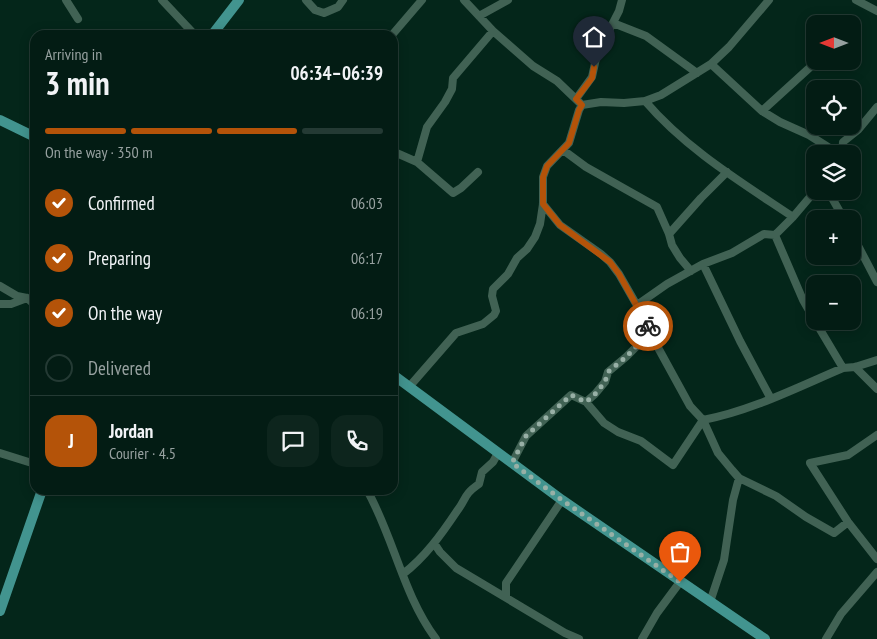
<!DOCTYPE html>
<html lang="en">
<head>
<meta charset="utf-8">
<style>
  body { margin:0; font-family:"PT Sans Narrow",sans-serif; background:#0d251d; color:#f1f3f6; height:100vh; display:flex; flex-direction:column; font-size:19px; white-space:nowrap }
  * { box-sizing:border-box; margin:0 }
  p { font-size:16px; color:#97a1a0 }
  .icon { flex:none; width:28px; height:28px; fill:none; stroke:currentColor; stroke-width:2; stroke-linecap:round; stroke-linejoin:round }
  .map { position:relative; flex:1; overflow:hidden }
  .side { position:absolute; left:30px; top:30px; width:368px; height:465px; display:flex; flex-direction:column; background:#031c14; border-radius:15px; box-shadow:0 2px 12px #0003,0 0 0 1px #243a34 }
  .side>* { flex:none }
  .needle { width:32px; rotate:270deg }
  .buttons { position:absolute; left:806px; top:15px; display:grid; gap:10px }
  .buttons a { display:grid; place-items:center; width:55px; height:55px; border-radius:10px; background:#031c14; box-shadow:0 2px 12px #0003,0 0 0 1px #243a34; font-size:25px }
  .pin { position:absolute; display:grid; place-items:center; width:42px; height:42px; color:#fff; margin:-51px -21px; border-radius:50% 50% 50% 0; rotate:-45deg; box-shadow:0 0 5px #0007 }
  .pin .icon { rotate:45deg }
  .courier { position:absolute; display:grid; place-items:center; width:50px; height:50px; margin:-25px; border:4px solid #b45309; border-radius:50%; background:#fff; color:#222; box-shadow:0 1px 6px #0007 }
  .summary em { font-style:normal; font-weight:700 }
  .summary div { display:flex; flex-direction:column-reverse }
  .summary { display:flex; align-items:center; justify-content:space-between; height:85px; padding:0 15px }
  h1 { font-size:32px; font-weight:700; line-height:38px }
  .bar { display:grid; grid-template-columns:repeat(4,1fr); gap:8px 5px; align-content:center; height:60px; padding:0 15px }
  .bar i { height:6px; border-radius:4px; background:#243a34 }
  .bar .on { background:#b45309 }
  .bar p { grid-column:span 4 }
  .line { display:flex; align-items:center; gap:12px; padding:0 15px; border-top:1px solid #243a34 }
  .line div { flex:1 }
  .round { display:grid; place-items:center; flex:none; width:52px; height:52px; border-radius:15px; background:#0d251d }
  ol { padding:0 15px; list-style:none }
  li { display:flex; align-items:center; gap:15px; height:55px }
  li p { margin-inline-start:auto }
  li .icon { padding:5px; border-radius:50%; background:#b45309; color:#fff; stroke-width:4 }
  li:last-child { color:#97a1a0 }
  li i { width:28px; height:28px; border:2px solid #243a34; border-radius:50% }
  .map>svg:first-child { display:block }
</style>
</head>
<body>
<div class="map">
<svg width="877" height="639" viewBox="0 0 877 639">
  <rect width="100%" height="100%" fill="#04261a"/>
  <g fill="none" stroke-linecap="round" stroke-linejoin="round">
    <!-- minor -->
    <path stroke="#416254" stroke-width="8" d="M66,0L78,19
      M162,0L195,35
      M306,0L315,10L324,13L338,7L343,0
      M464,0L493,31L533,66L557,81L582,105
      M856,0L877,11
      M479,16L508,0
      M613,23L646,36L697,73
      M392,35L422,0
      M711,64L762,111L780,122L809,135L839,154
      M576,99L592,77L597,54L619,11L622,0
      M645,101C686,149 741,182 793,217
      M762,111L817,61
      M563,150L586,167L657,207L669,234L672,245L680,258L691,271
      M392,151L417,162L453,193L461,188L478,172
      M842,154L843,142L858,130L877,107
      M417,162L427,127L445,102L452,89L453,78L493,31
      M828,191L844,219
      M543,204L560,225L601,254L610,262L619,274L643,316L650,333L690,406L703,420L718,453L732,470L739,478L776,496L806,517L834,533L848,522
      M669,234L701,198L727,172
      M852,234L877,282
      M775,235L803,300L815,321
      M703,264L740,341L771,399
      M0,286L17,296L27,298L35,305
      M0,304H11L27,298
      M637,305L667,284L703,264L732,253L764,234L775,235L793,217L815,191
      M815,321L843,368
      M855,367L877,389
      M409,387L456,333L483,324L494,315L496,311L492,296L493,289L508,274L517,258L527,249L535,237L540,224L543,204V177L547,166L569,143L579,110L582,105L601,102L624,103L645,101L661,95L711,64L729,47L769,0
      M586,402L604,423L618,432L641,441L673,465L703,420C751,411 798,387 843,368L855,367L877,360
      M877,435L848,455L810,463L848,522L877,559
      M0,453L35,464
      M512,463L526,436L571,395L586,402L595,394L605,382L608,372L626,357L650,333
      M367,490C394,538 403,595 436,639
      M434,543L440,552L456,568L565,633L579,639
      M403,574C425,557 441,535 457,511C467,498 463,495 479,484L482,472L493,462L498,453
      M506,597V583L562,500
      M710,602L724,560L733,500L739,478
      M642,639L657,613L680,582
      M826,639L841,614L877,572"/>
    <!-- major -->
    <path stroke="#42948f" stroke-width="10" d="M212,35L239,0
      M0,120L35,137
      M392,374L562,500L765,639
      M0,611L42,490"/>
  </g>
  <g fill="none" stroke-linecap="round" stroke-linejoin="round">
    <!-- done -->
    <path stroke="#98b0a6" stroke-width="5" stroke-dasharray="0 9" d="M648,326L650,332L626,357L608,372L605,382L595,394L586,402L571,395L526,436L512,463L562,500L680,582"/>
    <!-- route -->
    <path stroke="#b45309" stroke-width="6" d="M594,67L592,78L576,99L582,105L579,110L569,143L547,166L543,177V204L560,225L610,262L619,274L648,326"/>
  </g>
</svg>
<div class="buttons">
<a><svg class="needle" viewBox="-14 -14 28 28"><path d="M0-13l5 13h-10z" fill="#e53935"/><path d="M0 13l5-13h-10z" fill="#97a1a0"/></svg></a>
<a><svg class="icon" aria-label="locate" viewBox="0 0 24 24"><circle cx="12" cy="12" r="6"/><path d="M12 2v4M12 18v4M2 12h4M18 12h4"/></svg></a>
<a><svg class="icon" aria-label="layers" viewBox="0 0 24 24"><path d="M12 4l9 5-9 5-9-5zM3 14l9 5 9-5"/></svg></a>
<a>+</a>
<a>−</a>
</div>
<div class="pin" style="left:680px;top:582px;background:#ea580c"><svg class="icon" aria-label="bag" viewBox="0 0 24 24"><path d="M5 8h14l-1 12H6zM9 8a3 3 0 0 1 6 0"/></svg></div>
<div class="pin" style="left:594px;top:67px;background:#1f2937"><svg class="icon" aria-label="home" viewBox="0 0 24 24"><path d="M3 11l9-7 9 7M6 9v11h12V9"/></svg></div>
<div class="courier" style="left:648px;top:326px"><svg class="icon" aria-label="bike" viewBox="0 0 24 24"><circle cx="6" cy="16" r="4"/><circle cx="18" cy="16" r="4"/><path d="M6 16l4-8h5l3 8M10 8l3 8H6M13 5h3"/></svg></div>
<section class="side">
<div class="summary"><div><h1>3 min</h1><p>Arriving in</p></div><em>06:34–06:39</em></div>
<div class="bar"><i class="on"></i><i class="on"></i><i class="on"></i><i></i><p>On the way · 350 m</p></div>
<ol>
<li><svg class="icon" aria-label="check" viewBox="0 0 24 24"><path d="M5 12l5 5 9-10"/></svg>Confirmed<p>06:03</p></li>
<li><svg class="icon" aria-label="check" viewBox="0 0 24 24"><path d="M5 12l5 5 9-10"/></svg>Preparing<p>06:17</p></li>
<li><svg class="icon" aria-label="check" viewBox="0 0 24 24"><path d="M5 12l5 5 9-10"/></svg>On the way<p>06:19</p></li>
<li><i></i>Delivered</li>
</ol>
<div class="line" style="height:90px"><b class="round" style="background:#b45309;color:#fff">J</b><div><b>Jordan</b><p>Courier · 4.5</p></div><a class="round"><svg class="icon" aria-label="chat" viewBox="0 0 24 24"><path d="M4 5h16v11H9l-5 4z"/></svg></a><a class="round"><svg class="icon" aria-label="phone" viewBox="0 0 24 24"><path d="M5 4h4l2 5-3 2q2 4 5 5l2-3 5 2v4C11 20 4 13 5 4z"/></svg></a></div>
</section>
</div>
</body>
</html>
